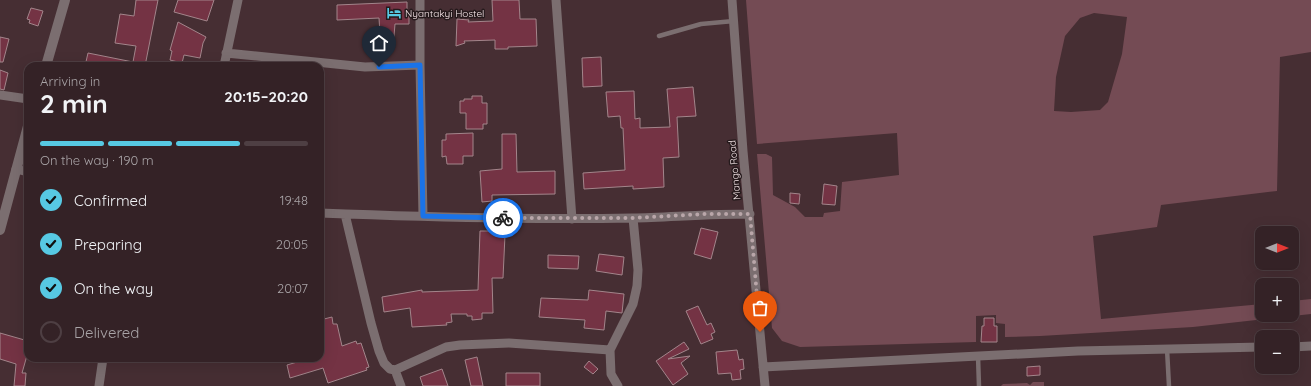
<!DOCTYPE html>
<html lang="en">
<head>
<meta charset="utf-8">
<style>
  body { margin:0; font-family:Quicksand,sans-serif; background:#3c2a2e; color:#f1f3f6; height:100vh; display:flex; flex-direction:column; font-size:15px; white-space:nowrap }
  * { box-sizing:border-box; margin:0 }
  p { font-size:13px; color:#a9a4a7 }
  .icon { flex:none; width:22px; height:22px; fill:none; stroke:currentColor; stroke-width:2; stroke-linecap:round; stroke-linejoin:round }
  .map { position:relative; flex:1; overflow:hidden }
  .sheet { position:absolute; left:24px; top:62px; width:300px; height:300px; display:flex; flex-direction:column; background:#342226; border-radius:12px; box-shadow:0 4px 16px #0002,0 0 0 1px #4e3f43 }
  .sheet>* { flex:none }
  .needle { width:26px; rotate:90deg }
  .fabs { position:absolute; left:1255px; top:226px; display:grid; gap:8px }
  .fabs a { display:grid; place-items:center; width:44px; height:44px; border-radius:8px; background:#342226; box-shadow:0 4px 16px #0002,0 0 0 1px #4e3f43; font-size:20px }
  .pin { position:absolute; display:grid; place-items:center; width:34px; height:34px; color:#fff; margin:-41px -17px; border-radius:50% 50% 50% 0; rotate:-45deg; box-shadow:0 0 4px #0007 }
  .pin .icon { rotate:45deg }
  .courier { position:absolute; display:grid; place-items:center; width:40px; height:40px; margin:-20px; border:3px solid #1a73e8; border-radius:50%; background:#fff; color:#222; box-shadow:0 1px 5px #0007 }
  .summary em { font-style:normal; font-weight:800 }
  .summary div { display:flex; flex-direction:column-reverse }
  .summary { display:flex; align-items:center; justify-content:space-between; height:68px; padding:0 16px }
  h1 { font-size:26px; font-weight:800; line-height:30px }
  .bar { display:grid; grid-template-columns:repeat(4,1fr); gap:6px 4px; align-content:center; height:48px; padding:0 16px }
  .bar i { height:5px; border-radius:3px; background:#4e3f43 }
  .bar .current { background:#57c9e3 }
  .bar p { grid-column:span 4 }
  ol { padding:0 16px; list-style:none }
  li { display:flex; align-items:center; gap:12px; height:44px }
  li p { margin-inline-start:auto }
  li .icon { padding:4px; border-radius:50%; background:#57c9e3; color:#111; stroke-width:4 }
  li:last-child { color:#a9a4a7 }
  li i { width:22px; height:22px; border:2px solid #4e3f43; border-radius:50% }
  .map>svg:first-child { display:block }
</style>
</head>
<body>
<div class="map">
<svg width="1311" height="386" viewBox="0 0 1311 386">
  <rect width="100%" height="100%" fill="#462e33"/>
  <!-- green -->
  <path fill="#744b54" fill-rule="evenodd" d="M746,0H1311V52L1280,57L1277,191L1161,205L1157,227L1093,236L1101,319L1262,304V315H1292V301L1311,299V314L1193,327L1040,336L1005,337V324L996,323V315L976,316V342L800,347L782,341L772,328L757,154H766L772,157L773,195L795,207L805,217H823L824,213L840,211L842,182L899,175L897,133L757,144ZM1094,13L1127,17L1122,54L1108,102L1100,110L1071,112L1054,111L1056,77L1065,36L1080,18Z
    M1033,382H1044V386H1001L1003,384L1027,383L1030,385Z"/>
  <!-- building -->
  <path fill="#743344" stroke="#a3858b" d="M136,0H158L145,66H85L88,53L133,62L136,46L115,43L120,14L134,16Z
    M178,0H214L207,21L174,12Z
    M492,0H519L520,19H536L537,46L508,47V49H495V40L464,41L465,43L456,46L457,19L469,20L468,22L493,21Z
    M407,2V15L409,16V24H395L393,48H377L378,34H380L379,18L337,20V5Z
    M31,8L43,11L38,26L29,23L30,20L27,19Z
    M178,22L206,37L203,43L200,58L184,55L182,63L170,60L172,51L170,50Z
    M0,37L9,39L3,62H0Z
    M601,57L602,86L583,87L582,58Z
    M0,70L8,73L4,90L0,89Z
    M693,87L696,116L677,117L679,157L663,158L664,187L633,189V186L584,189L583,173L625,170L623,128H621L620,116L608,117L606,92L634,91L635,119L640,118V128L670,127L667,89Z
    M472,96H482V103H487V124H483V129H466V113H460V101H464V99H472Z
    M473,133V156H463V164H447L446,156L442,157V140H446V134Z
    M502,134H516L517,172L555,171V194L492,195V201L482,202L480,171L502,169Z
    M824,184L837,186L835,205L822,204Z
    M790,193L800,194L799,204L790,203Z
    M701,228L718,232L711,259L694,254Z
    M480,231H494L495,234L505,235L503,278H492L493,313H482V319L472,320V316H467V314H451L452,322L446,323L447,325L412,327L410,308L384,312L382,297L422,290V292L478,290Z
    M599,254L624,257L622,275L596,271Z
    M548,255L579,256L578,269L548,268Z
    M589,290L624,294L622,313L606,311L604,330L584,328L585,320L539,317L541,298L588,300Z
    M698,306L707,325L711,323L715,332L711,334L713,339L701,344L686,311Z
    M332,317L333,324H337L342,346L356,341L357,344L361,343L369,367L366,368L367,370L328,383L323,368L290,378L287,365L304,360L303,358H320V355L322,354L320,346V320Z
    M984,318H994V326H997V342H981L982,326H984Z
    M0,333L28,341V352L22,373H26L25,386H14L16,364L0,359Z
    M684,342L689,349L668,359L690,356L681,363L688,374L673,385L656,361Z
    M737,350L739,360L743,359L744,369L740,370L741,379L732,380L731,373L718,374L716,352Z
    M477,357L483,386H471L465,360Z
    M589,361L598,369L593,374L584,367Z
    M1040,366V375L1027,376V367Z
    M442,369L448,386H423L420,377Z
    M506,373H540V386H506Z"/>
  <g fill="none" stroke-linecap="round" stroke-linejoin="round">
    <!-- service -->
    <path stroke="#7b6e70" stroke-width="4.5" d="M659,36L701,24L734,21
      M1167,349L1169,386
      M978,356L979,386"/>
    <!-- minor -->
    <path stroke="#7b6e70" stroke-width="9" d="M420,0V65L423,216
      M556,0L572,219
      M732,0L743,151L765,386
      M226,53L365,67L420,65
      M224,66L238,0
      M0,95L28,99
      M16,169L28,172
      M320,213C424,217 528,220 632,218C671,217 710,214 750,214
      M345,214L371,323L379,351L384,363L390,369L395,370L446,347L460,345L509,343L610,350
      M1292,347L1311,346
      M763,367L1078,351L1262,347
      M395,370L401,386
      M99,386L103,358
      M618,386L611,374L610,350L633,304L637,286L638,270L633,218"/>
    <!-- tertiary -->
    <path stroke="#7b6e70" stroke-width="10" d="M46,66L65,0
      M0,230L28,126"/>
  </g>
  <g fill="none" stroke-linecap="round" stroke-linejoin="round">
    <!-- done -->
    <path stroke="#b9a6a9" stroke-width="4" stroke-dasharray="0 7.2" d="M503,218H633L704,214H750L760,332"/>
    <!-- route -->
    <path stroke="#1a73e8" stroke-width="5" d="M379,67L420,65L423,216L503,218"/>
  </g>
  <!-- icons -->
  <defs>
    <symbol id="hotel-bare" viewBox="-9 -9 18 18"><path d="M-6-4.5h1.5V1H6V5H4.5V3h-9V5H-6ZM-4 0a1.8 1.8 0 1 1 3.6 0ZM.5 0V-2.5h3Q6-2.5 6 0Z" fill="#57c9e3" stroke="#251a1c" stroke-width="2.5" paint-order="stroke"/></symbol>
  </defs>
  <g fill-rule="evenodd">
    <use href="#hotel-bare" x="384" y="3" width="20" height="20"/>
  </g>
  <g text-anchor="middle" stroke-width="3" stroke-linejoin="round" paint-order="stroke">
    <!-- poi labels -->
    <g font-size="10" fill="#f7e6e9" stroke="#251a1c" text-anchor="start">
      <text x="405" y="17">Nyantakyi Hostel</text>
    </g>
    <!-- street labels -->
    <g font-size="10" fill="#f7e6e9" stroke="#251a1c">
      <text transform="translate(734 170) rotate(-95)" y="4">Mango Road</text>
    </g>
  </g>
</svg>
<div class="fabs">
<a><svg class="needle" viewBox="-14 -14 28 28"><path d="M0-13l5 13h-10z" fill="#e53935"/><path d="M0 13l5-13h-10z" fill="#a9a4a7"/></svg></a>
<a>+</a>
<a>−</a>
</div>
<div class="pin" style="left:760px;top:332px;background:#ea580c"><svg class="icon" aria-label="bag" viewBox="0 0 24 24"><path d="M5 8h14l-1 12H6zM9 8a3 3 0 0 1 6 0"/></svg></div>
<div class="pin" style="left:379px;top:67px;background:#1f2937"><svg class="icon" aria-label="home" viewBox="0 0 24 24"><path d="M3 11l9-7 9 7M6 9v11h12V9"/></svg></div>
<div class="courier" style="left:503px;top:218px"><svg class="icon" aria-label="bike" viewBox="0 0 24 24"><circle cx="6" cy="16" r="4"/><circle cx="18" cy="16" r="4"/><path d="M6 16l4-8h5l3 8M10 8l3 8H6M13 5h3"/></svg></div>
<section class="sheet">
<div class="summary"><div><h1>2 min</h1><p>Arriving in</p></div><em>20:15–20:20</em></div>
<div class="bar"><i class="current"></i><i class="current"></i><i class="current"></i><i></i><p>On the way · 190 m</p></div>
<ol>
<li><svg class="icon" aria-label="check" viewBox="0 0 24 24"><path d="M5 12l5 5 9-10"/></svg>Confirmed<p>19:48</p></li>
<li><svg class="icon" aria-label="check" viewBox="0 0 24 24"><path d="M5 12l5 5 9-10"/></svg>Preparing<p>20:05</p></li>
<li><svg class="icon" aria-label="check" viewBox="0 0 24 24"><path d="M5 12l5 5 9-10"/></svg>On the way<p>20:07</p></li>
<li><i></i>Delivered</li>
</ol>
</section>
</div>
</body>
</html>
